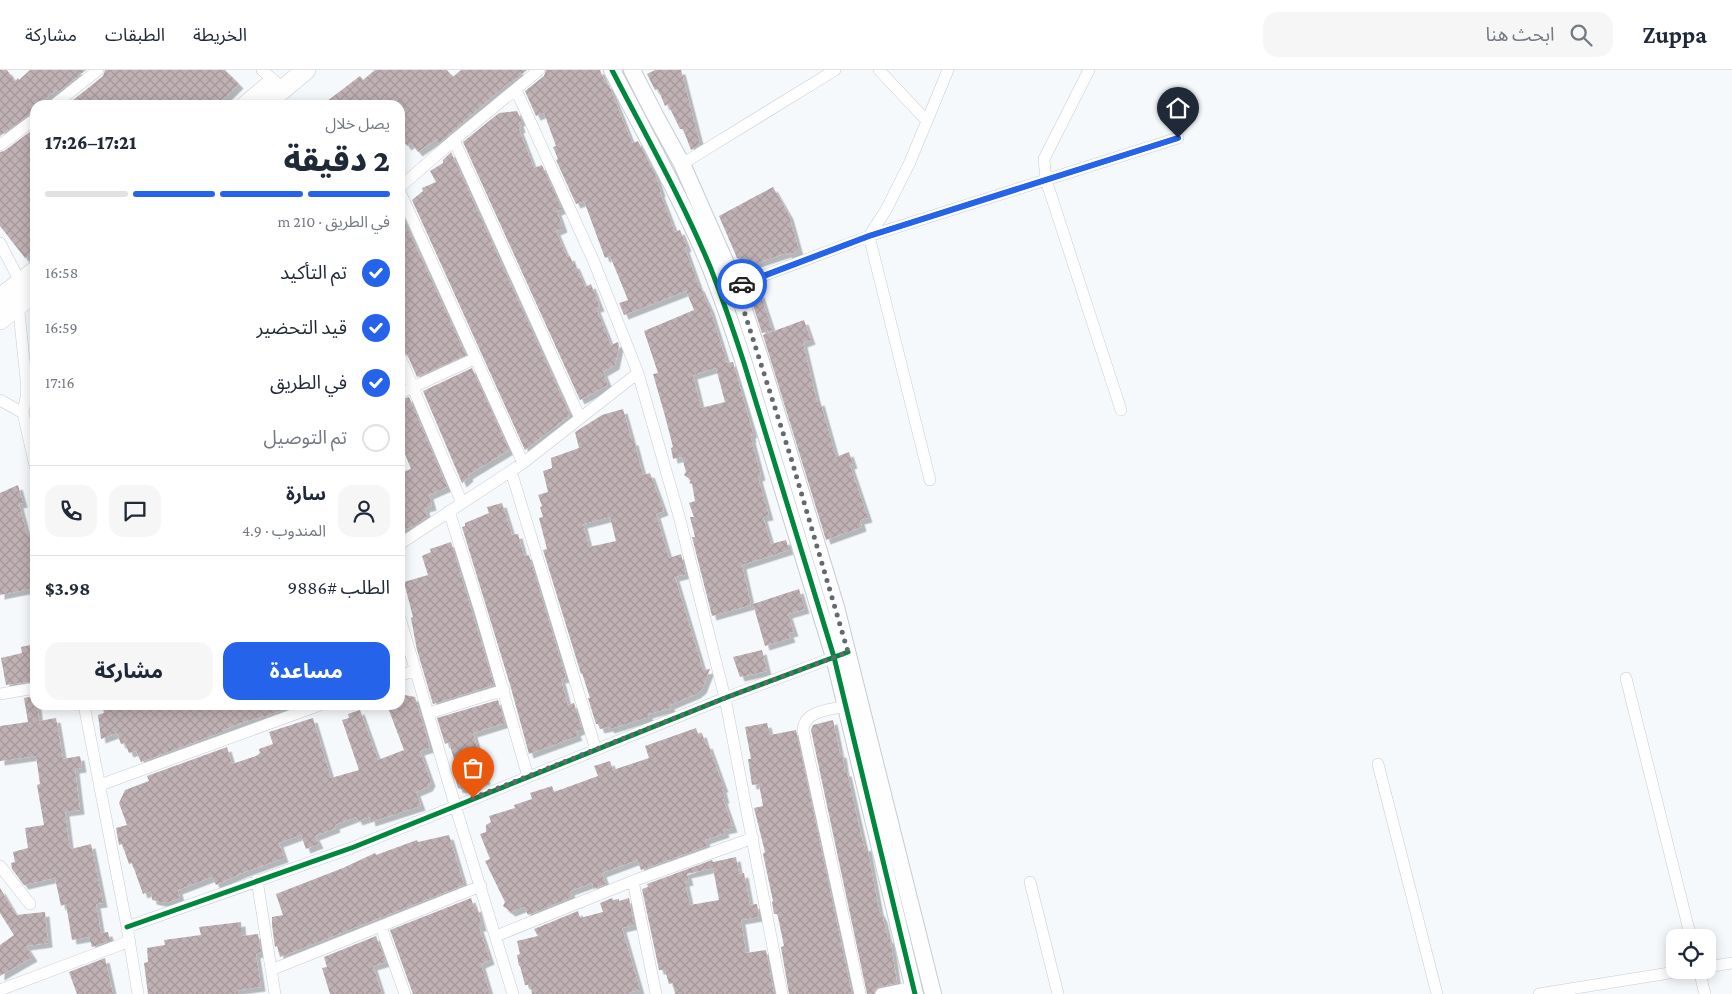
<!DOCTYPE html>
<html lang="ar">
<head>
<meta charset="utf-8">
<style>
  body { margin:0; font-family:"Crimson Pro","Noto Sans Arabic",serif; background:#f6f6f7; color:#1f2937; direction:rtl; height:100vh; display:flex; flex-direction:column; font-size:19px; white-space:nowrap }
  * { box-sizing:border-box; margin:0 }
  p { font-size:16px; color:#747a83 }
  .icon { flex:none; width:28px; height:28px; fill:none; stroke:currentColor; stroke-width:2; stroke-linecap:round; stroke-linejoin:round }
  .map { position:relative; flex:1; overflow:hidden; direction:ltr }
  .side { position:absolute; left:30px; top:30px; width:375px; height:610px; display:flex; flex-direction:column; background:#fff; border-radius:15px; box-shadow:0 2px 12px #0003; direction:rtl }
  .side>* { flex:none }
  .tools { position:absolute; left:1666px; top:859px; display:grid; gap:10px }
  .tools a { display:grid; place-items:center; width:50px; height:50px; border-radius:10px; background:#fff; box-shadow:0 2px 12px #0003; font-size:25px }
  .pin { position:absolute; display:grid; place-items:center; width:42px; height:42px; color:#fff; margin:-51px -21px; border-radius:50% 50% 50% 0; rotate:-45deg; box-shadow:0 0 5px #0007 }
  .pin .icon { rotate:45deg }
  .courier { position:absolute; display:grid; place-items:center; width:50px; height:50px; margin:-25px; border:4px solid #2563eb; border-radius:50%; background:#fff; color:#222; box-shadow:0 1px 6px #0007 }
  .summary em { font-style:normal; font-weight:800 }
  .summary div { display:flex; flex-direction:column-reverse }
  .summary { display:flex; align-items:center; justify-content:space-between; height:85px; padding:0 15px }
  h1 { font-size:32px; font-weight:800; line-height:38px }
  .bar { display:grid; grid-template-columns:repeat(4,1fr); gap:8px 5px; align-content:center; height:60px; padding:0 15px }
  .bar i { height:6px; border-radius:4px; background:#e0e1e3 }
  .bar .on { background:#2563eb }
  .bar p { grid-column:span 4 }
  .line { display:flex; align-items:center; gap:12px; padding:0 15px; border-top:1px solid #e0e1e3 }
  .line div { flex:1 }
  .round { display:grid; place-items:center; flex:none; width:52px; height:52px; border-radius:15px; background:#f6f6f7 }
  ol { padding:0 15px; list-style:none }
  li { display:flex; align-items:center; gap:15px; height:55px }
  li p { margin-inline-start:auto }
  li .icon { padding:5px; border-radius:50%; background:#2563eb; color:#fff; stroke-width:4 }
  li:last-child { color:#747a83 }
  li i { width:28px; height:28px; border:2px solid #e0e1e3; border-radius:50% }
  .action { display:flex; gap:10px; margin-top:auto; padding:10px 15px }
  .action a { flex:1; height:58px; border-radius:15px; background:#2563eb; color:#fff; font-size:20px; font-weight:800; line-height:58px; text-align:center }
  .action a+a { background:#f6f6f7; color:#1f2937 }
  header { display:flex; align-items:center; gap:30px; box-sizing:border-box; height:70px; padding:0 25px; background:#fff; border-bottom:1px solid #e0e1e3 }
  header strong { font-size:24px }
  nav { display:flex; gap:28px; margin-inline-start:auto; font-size:18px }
  .search { width:350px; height:45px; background:#f6f6f7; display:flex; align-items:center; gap:12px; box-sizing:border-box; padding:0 18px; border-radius:15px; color:#747a83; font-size:19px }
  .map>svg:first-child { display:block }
</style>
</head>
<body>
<header>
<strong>Zuppa</strong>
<div class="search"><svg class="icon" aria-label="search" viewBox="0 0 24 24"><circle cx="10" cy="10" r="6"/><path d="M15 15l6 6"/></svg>ابحث هنا</div>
<nav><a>الخريطة</a><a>الطبقات</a><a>مشاركة</a></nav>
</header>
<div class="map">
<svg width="1732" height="924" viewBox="0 0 1732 924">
  <defs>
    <pattern id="building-cross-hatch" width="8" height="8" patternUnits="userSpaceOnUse" patternTransform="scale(1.25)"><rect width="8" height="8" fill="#c0b1b4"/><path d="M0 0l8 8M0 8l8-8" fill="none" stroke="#a4989a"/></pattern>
    <filter id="shadow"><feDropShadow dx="4.5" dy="4.5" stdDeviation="0" flood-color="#0004"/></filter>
  </defs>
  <rect width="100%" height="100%" fill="#f6f9fc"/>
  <!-- building -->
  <path fill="url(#building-cross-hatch)" fill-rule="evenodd" filter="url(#shadow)" d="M0,0H7L15,11L18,8L19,10L30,0H86L58,22L56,20L38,35H35V42L31,43L0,66Z
    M105,0H225L239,14L221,32L218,29L211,35H69L68,34L103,6Z
    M375,0H447L453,7L461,0H527L515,10L508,13L438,74L437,69L418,82L411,73L407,76L400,66V35H322L360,6L363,10Z
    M546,0H600L606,14L609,15L632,73L638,71L655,104L661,122L660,123L675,162L680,160L687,177L685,178L699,217H700L710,239L727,293L733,292L753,363L751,364L752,368H751L761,406L758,407L769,446L763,447L771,474L786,470L789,480L742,495L751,535L712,546L692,467H695L690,447H694L689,433L695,431L692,414L689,413L691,410L684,405L686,402L682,387L673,389L671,378L673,377L665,346L653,304L658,303L644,261L694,240L686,221L624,245L619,233L628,230L610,186L605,188L584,131L576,134L556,90L558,89L553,77L556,76L544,43L536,46L525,21L544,6ZM716,298L725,332L701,338L693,305Z
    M655,0H681L700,74L691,80L683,59H680L668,34L665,36L658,19L655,20L647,4Z
    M517,41L522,51L519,52L521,58L519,59L534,98L542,95L562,139L557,141L563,158L556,161L567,187L570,186L573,194H575L585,217L591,214L600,237L596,238L611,275L618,272L619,276L615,295L603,302L608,315L580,330L463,72L499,43Z
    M35,58V181L25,188L0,156V82L4,81Z
    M451,82L570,345L525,380L412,130L423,121L422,118L436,112L430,101L443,93V90Z
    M773,117L789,145L799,181L788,185L787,183L754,194L737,188L719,146Z
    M400,142L466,285L417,307L407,284L400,280Z
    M760,223L772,260L762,263L750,226Z
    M804,250L811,270L803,273L817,332L820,331L836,387L849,382L853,394L850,395L868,448L860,450L862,457L826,470L763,265Z
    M472,298L509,380L468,405L469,407L462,413L423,321Z
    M409,327L447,417L429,425L432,436L425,438L427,447L412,457L400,461V403L411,399L400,372V330Z
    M623,339L632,371H634L643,405L650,403L664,441L656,444L669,488L681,484L686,504L675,507L703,600L710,599L702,619L696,624L670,635L671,638L648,644L649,647L610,659L609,657L600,659L598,654H596L588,628H590L582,603L581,604L543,480L547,479L539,448L543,447L540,437L542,436L538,425L548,422L543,401L552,398L551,388L579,378L575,362L602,345ZM610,447L616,471L589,477L583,454Z
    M18,415L23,433L19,434L27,465L35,463V518L0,525V423Z
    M502,433L512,465L518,464L524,486L529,485L566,608L561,609L568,635L574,633L582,659L576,662L578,666L529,684L511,618L462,457L465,456V453L489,443L487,437Z
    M451,472L494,615L433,634L417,580L411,548L413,547L404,512L428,505L422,486L431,482L430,479Z
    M799,519L805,539L788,544L794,562L789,563L791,568L765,576L753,534Z
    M35,574V611L6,615L1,588L22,583L21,577Z
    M762,580L767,601L740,607L733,587Z
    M400,624L415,627L430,678L420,681L431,712L428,717L416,722L421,736L371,752L370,747L358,751L356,747L335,755L336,758L315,766L319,774L306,779L301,765L279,773L284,788L242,803L216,815L212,807L178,820L180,828L166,833L152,830L151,821L143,824L132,793L129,794L122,774L119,775L116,758L127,755L119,733L125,720L149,711L147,706L227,677L232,694L256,686L260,683L259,679L273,674L269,662L313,648L331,708L359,700L342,650L349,648L348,644L360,640L378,690L404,680L387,635H400Z
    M35,626V635H37L39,651L56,648L63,689L80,686L82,698L75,699L80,740L65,742L69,773L71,779L91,774L103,833L96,834L101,863L108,862L110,871L92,877L89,867L72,870L66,834L61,836L55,808L24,815L12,799L11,793L15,792L13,782L28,778L25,758L44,755L37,715L40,714L36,686L0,691V656L28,652L24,628Z
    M498,630L505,653L473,663L486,710L462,719L458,718L454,704L458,703L449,672L445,674L437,648Z
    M102,635H289L290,637L264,647V646L235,655L222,661V662L141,692L136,681L129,683L125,673L121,674L117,663L101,669L98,645L104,643Z
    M833,650L840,684L842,683L845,702H847L864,777L867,776L879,840L883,848L888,869L890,868L897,913L879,917L876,919L874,924H867L811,660L813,655Z
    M767,653L770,665L796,660L852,924H789L781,877L784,876L778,847L777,844H774L772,832L773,831L763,784L765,782L754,738L763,736L759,714L752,715L748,689H751L745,657Z
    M696,658L698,664L702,663L706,675L708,674L724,718H722L725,729H723L733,758L724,760L725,763L705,770L707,776L641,800L637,790L602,803L606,814L594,819L592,813L570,821L572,827L528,845L524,837L511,842L503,836L505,832L485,791L490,789L480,764L486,762V755L491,752L489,746L515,738L514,735L532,729L530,723L552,716L554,722L598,706L594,696L610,691L613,700L649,688L645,676Z
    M449,765L464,815L280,887L277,876L275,877L272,855V847L283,845L276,824L343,798L375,783L376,785L417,770L418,772Z
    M736,787L739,804L744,803L750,835L757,834L759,847L741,850L746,883L766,880L774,924H675L673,913L669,914L665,900H659L642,819L648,817L647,814L712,790L713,792ZM713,798L719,830L690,835L685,812L689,811L687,804Z
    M0,818L16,845L45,842L48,873L26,876L33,887L0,906V875L14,865L0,843Z
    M471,828L474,838L477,837L482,857H479L490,890L481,894L490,924H413L390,860Z
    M612,828L613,830L619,829V831L629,828L634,855L622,858L640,920L630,922L631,924H532L531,917L529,918L528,915H525L520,896H519L517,885L520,884L517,871L538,866L534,859L578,841L580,848L603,842L600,833Z
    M241,852L242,866L258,864L261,882L256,884L261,917L238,920L239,924H148L144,893L148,892L147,878L165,875L164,870L201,865L199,857Z
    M376,866L386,892L373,896L382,924H330L322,898L327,897L324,887Z
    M105,888L113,924H77L69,902Z"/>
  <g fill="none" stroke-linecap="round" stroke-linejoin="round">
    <defs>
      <path id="street" d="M262,0L278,14
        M879,0L926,50
        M1089,0L1044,89L1046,110L1121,340
        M516,20L594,192L638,303L679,446L725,628L782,924
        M54,35L98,0
        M454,70L580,348
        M0,75L35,49
        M682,94L835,0
        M400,117L454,70L539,0
        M400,122L523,393
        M0,173L16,204L19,217
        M736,216L869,166L1178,68
        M18,233L26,309V327L23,343L35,396
        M400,287L462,433
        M400,323L476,288
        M0,330L23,343
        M511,401L596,680
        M930,410L869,166L886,140L910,92L948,0
        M449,441L481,544L528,707
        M400,474L523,393L638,303
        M400,548L455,735L513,924
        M400,606L415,600
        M1626,608L1691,868
        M0,624L35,618
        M84,635L127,857L138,924
        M846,636C831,640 804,640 803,660L860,924
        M429,643L504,620
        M1378,694L1437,924
        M100,715L320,635
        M0,796L30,834
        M257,810L275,924
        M633,811L656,924
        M1030,812L1058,924
        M127,857L354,777L725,628L840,585
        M381,857L405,924
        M496,866L633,811L753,768
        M1708,897L1732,893
        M271,900L481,816
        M1699,900L1705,924
        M0,920L130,871
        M881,924L914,917
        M1539,924L1688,900"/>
      <path id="secondary" d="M612,0C646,66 683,131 711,199C723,230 734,262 744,293L834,587L915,924
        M632,0L655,45L682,94L736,216L760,288L836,537L933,924"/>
      <path id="primary" d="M246,35L271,14
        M264,35L306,0
        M0,228L35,201
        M0,250L35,222"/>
    </defs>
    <!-- street casing -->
    <use href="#street" stroke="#c6ccd1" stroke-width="12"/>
    <!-- secondary casing -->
    <use href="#secondary" stroke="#c6ccd1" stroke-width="18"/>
    <!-- primary casing -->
    <use href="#primary" stroke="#c6ccd1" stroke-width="20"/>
    <!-- street -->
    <use href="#street" stroke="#fefeff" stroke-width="11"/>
    <!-- secondary -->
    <use href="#secondary" stroke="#fefeff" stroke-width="16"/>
    <!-- primary -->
    <use href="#primary" stroke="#fefeff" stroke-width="19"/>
    <defs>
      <path id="cycleway" d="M612,0C646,66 683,131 711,199C723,230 734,262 744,293L834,587L915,924
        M736,216L869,166L1178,68
        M127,857L354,777L725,628L848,582"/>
    </defs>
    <!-- cycleway casing -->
    <use href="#cycleway" stroke="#fff" stroke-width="8"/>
    <!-- cycleway -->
    <use href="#cycleway" stroke="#00873e" stroke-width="5"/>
  </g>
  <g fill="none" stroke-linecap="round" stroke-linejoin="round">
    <!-- done -->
    <path stroke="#62696f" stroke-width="5" stroke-dasharray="0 9" d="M473,728L725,628L848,582L791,388L736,216L742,214"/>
    <!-- route -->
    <path stroke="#2563eb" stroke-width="6" d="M742,214L869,166L1178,68"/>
  </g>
</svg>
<div class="tools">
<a><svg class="icon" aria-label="locate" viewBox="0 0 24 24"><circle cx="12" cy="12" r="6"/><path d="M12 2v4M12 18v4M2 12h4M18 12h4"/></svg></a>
</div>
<div class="pin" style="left:473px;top:728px;background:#ea580c"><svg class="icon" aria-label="bag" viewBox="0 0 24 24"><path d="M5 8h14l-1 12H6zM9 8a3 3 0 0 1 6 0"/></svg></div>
<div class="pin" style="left:1178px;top:68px;background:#1f2937"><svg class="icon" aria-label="home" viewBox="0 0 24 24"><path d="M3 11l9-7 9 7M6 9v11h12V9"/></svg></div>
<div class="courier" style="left:742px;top:214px"><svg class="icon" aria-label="car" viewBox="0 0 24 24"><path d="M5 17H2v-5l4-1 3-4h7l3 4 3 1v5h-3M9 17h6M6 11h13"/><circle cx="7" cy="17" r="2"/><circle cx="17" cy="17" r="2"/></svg></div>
<section class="side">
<div class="summary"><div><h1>2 دقيقة</h1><p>يصل خلال</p></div><em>17:21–17:26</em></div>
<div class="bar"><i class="on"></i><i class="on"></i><i class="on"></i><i></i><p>في الطريق · 210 m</p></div>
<ol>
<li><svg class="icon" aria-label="check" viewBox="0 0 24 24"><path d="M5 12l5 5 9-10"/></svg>تم التأكيد<p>16:58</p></li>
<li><svg class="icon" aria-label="check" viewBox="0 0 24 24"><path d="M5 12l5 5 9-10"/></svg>قيد التحضير<p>16:59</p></li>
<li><svg class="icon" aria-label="check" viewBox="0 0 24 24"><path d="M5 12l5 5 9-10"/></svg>في الطريق<p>17:16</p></li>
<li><i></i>تم التوصيل</li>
</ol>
<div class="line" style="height:90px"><a class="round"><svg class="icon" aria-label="person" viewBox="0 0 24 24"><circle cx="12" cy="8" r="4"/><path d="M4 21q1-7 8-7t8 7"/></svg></a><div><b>سارة</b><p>المندوب · 4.9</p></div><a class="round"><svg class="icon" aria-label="chat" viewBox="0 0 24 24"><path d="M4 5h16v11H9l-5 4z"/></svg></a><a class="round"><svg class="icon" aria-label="phone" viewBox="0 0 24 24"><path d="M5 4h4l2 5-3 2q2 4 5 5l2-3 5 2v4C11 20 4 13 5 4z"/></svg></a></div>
<div class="line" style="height:65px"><div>الطلب #9886</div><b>$3.98</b></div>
<div class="action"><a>مساعدة</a><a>مشاركة</a></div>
</section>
</div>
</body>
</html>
